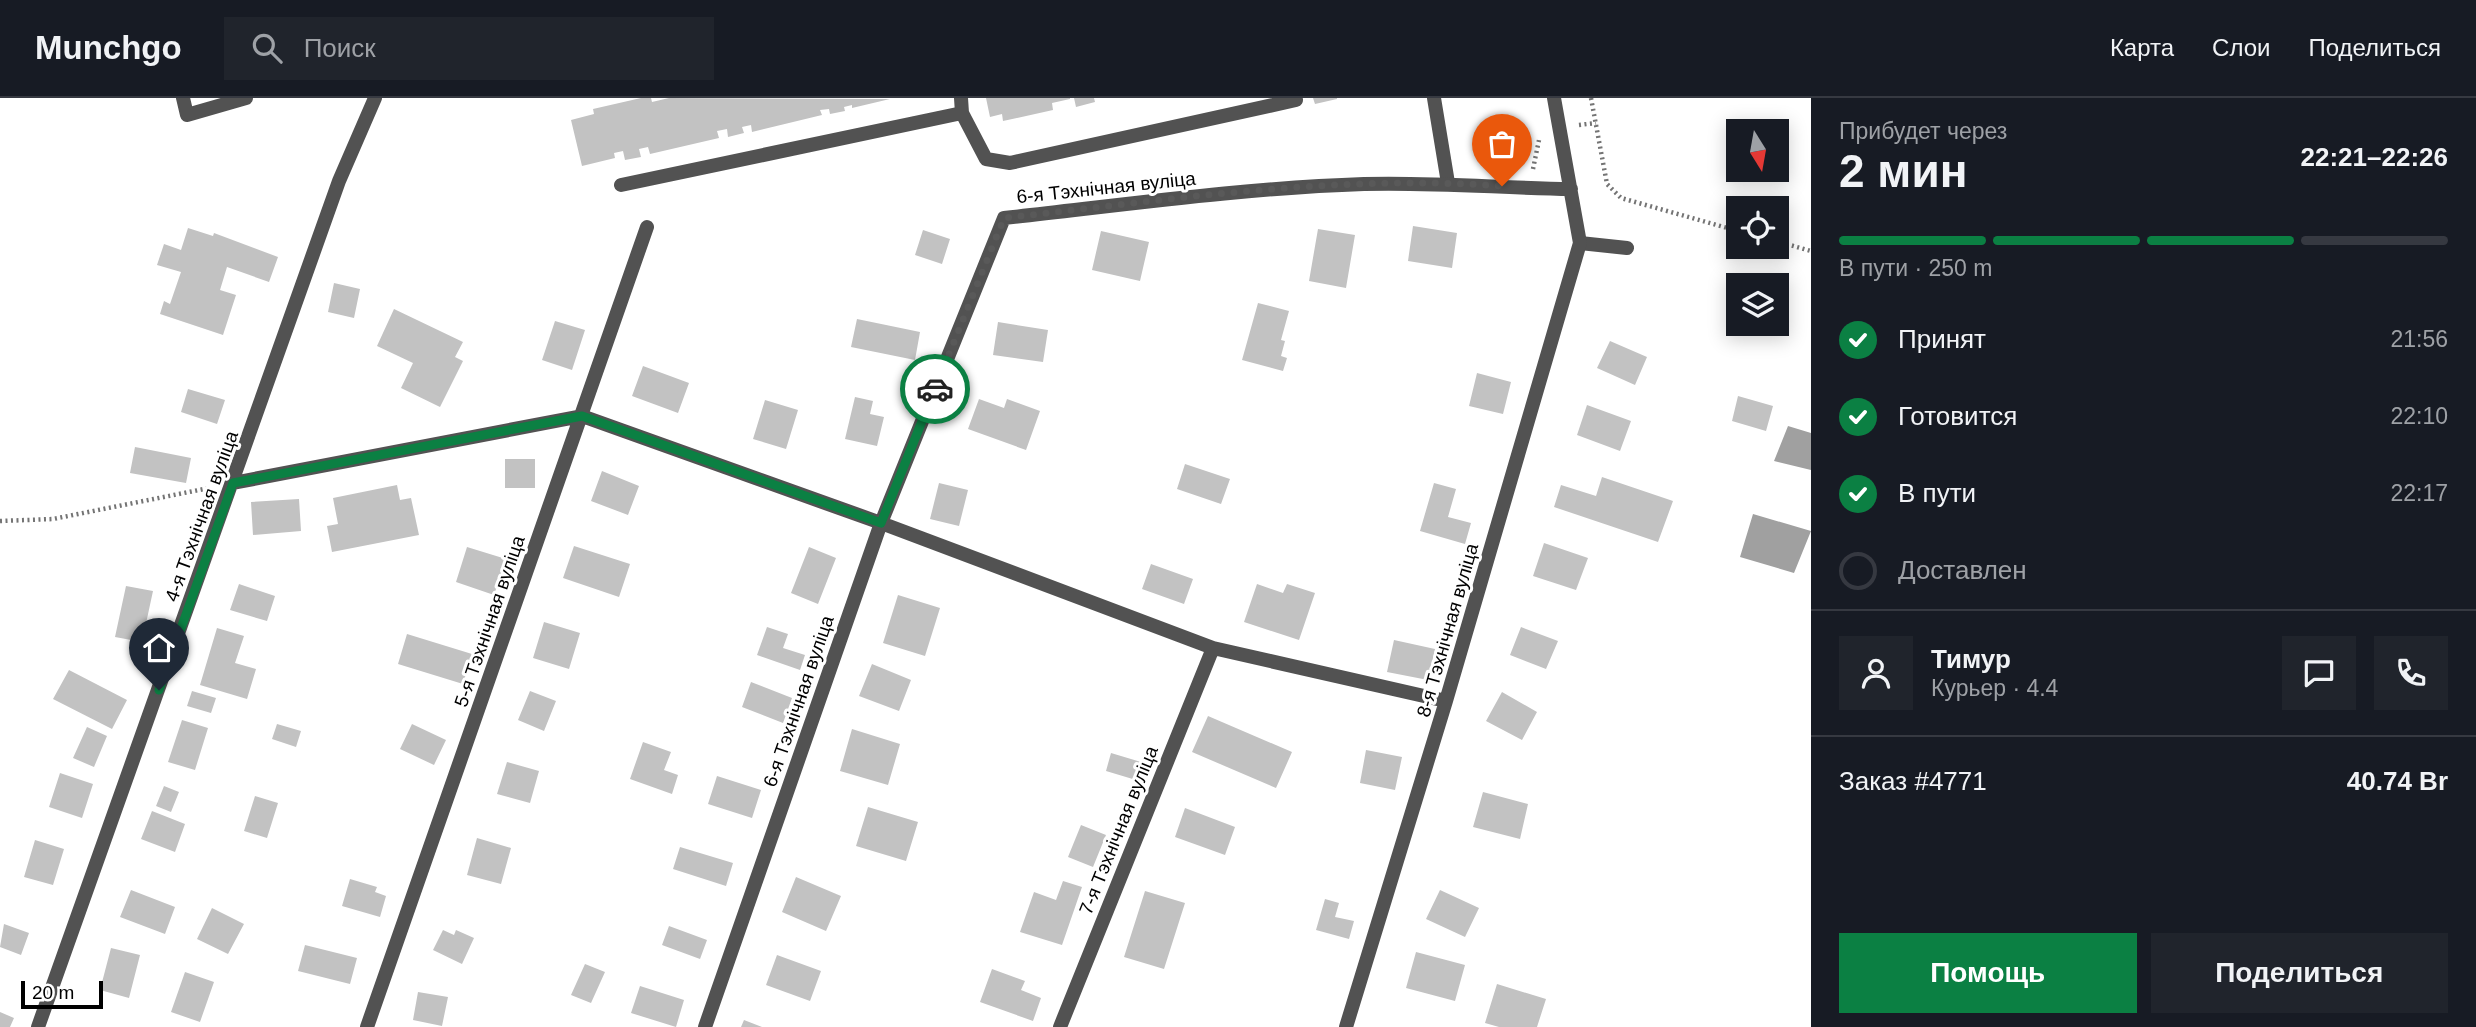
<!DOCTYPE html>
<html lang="ru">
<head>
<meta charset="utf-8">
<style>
  body { margin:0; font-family:Helvetica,sans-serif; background:#20242c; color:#f1f3f6; height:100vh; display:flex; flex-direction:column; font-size:26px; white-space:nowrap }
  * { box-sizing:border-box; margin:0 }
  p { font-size:23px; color:#9ea1a6 }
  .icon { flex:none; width:38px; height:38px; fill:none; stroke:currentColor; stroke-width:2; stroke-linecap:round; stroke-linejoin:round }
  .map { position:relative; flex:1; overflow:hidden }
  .side { display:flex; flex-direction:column; background:#171b24; width:665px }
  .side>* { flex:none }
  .needle { width:46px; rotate:169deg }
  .tools { position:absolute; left:1726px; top:21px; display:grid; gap:14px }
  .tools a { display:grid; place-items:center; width:63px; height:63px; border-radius:0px; background:#171b24; box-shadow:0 4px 18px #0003; font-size:35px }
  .scale { position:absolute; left:21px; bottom:18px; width:82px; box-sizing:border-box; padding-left:7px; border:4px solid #000; border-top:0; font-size:19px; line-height:24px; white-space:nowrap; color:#000; -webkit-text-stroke:5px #fff; paint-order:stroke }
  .pin { position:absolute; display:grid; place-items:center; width:60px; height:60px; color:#fff; margin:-72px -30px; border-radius:50% 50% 50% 0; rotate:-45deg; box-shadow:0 0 7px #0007 }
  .pin .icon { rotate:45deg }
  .courier { position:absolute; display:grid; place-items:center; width:70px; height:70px; margin:-35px; border:5px solid #0b8043; border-radius:50%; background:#fff; color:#222; box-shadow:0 2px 9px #0007 }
  .overview em { font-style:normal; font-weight:800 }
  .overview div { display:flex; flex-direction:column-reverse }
  .overview { display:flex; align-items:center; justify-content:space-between; height:119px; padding:0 28px }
  h1 { font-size:46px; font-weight:800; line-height:52px }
  .bar { display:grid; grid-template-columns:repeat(4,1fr); gap:10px 7px; align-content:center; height:84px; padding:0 28px }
  .bar i { height:9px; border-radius:5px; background:#363941 }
  .bar .on { background:#0b8043 }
  .bar p { grid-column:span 4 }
  .line { display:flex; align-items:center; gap:18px; padding:0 28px; border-top:2px solid #363941 }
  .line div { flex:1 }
  .round { display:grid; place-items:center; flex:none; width:74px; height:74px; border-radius:0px; background:#20242c }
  ol { padding:0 28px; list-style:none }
  li { display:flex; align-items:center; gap:21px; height:77px }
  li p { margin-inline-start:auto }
  li .icon { padding:7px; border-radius:50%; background:#0b8043; color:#fff; stroke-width:4 }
  li:last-child { color:#9ea1a6 }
  li i { width:38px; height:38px; border:4px solid #363941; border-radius:50% }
  .cta { display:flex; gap:14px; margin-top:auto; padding:14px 28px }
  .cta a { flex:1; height:80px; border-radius:0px; background:#0b8043; color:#fff; font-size:28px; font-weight:800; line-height:80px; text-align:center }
  .cta a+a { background:#20242c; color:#f1f3f6 }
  header { display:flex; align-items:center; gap:42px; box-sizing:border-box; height:98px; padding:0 35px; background:#171b24; border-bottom:2px solid #363941 }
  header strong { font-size:33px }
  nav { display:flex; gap:38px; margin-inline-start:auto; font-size:24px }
  .search { width:490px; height:63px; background:#20242c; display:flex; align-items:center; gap:18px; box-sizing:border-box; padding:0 24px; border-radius:0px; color:#9ea1a6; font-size:26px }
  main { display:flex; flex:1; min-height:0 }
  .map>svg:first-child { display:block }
</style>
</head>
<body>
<header>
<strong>Munchgo</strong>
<div class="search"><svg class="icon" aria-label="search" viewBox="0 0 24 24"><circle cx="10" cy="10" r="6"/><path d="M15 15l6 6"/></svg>Поиск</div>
<nav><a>Карта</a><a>Слои</a><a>Поделиться</a></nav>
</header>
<main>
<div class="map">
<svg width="1811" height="929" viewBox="0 0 1811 929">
  <rect width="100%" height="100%" fill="#fff"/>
  <!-- water -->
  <path fill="#a0a0a0" d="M1788,328L1811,335V372L1774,363Z
    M1753,416L1811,433L1794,475L1740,459Z"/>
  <!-- building -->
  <path fill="#c2c2c2" d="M641,0H651L652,4L669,0L890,1L852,10V7L844,9L845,13L830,16L829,11L820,12L822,17L752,34L751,27L742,29L744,35L728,39L727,31L717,33L719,40L650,56L648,49L639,51L641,59L625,62L623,53L614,55L615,60L582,68L571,22L594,16L593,11Z
    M986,0H1070V1L1052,5L1053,12L1003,23L1002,16L990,19Z
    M1074,0H1094L1095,4L1076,9Z
    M1313,0H1337V1L1315,6Z
    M1413,128L1457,135L1452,170L1408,163Z
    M188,130L213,138L214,135L278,159L269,184L227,169L220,192L236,197L223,237L160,216L164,203L170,206L181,174L157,167L164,146L181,152Z
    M1318,131L1355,137L1346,190L1309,183Z
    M923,132L950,141L942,166L915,157Z
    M1101,133L1149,144L1140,183L1092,172Z
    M334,185L360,191L354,220L328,214Z
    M1258,205L1289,213L1281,242L1285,243L1281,258L1287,260L1283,273L1242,262Z
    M394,211L463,244L455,259L463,263L440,309L401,290L413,265L377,248Z
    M857,221L920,234L915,262L851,249Z
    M555,223L585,232L572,272L542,262Z
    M998,224L1048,232L1043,264L993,257Z
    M1610,243L1647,259L1635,287L1597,270Z
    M643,268L689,285L678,315L632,298Z
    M1477,275L1511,284L1503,316L1469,308Z
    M188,291L225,302L217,326L181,314Z
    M1738,298L1773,308L1766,333L1732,323Z
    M855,299L873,303L870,316L884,319L877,348L845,341Z
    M979,301L1004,310L1007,301L1040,313L1026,352L968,331Z
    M765,302L798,312L786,351L753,341Z
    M1587,307L1631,323L1620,353L1577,337Z
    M135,349L191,360L186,385L130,375Z
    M505,361H535V390H505Z
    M1185,366L1230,381L1221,406L1177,391Z
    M602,373L639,388L628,417L591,403Z
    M1602,379L1673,403L1658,444L1554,409L1561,387L1596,398Z
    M939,385L968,392L959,428L930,421Z
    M1434,385L1456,391L1448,419L1471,425L1465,446L1420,433Z
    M397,387L400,402L411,400L419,437L332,454L327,428L338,426L333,400Z
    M299,401L301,433L253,437L251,404Z
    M1544,445L1588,460L1576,492L1533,478Z
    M574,448L630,466L619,499L563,480Z
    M467,449L506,461L494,497L456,484Z
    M809,449L836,460L818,506L791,495Z
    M1151,466L1193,481L1184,506L1142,491Z
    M239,486L275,498L267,523L230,512Z
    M1257,486L1283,495L1287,486L1315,495L1299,542L1244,524Z
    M126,488L153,493L142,544L115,539Z
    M898,497L940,510L925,558L883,545Z
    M544,524L580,535L569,571L533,560Z
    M767,529L788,536L783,550L805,557L800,572L757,557Z
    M1521,529L1558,543L1546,571L1510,557Z
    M217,530L244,538L235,565L256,571L247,601L200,587Z
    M407,536L472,556L463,586L398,566Z
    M1394,542L1435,551L1428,582L1387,574Z
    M872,566L911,582L899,613L859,598Z
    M69,572L127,602L112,631L53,601Z
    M751,584L792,600L783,625L742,609Z
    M192,593L216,600L211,615L187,608Z
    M530,593L556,603L544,633L518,622Z
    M1502,594L1537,614L1522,642L1486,623Z
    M1208,618L1292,654L1276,690L1192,654Z
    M182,622L208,630L195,672L168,664Z
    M277,626L301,633L296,649L272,641Z
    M412,626L446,642L434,667L400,651Z
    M87,629L107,638L94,669L73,660Z
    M852,631L900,646L888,687L840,673Z
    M643,644L671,654L664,672L678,677L672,696L630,681Z
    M1366,652L1402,659L1395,692L1360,685Z
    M1111,655L1141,664L1136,682L1106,673Z
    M507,664L539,673L530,705L497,696Z
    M60,675L93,686L82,720L49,709Z
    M717,678L761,692L752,720L708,706Z
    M164,688L179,694L171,714L156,708Z
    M1483,694L1528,706L1520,741L1473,729Z
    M255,698L278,705L267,740L244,733Z
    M868,709L918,724L906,763L856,748Z
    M1185,710L1235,729L1225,757L1175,739Z
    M152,713L185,726L175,754L141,741Z
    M1081,727L1106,737L1093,769L1068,759Z
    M477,740L511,750L501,786L467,777Z
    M35,742L64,751L53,787L24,779Z
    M680,749L733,765L726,788L673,771Z
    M796,779L841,798L826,833L782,814Z
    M350,781L377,789L375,794L386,798L380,819L342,808Z
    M1063,783L1082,789L1062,847L1020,834L1034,794L1056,802Z
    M131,792L175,809L165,836L120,819Z
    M1440,792L1479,810L1465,839L1426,821Z
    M1145,793L1185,805L1164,871L1124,859Z
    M1325,801L1339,805L1335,819L1354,823L1349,841L1316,832Z
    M212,810L244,826L228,856L197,841Z
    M4,826L29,835L21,857L0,849Z
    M669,828L707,842L700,861L662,847Z
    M443,832L454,837L456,832L474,840L462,866L433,852Z
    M305,847L357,860L350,886L298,873Z
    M111,850L140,857L129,900L100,892Z
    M1416,854L1465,867L1455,903L1406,890Z
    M777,857L821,873L810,903L766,887Z
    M585,866L605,874L591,905L571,897Z
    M992,871L1025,883L1021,892L1041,900L1033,923L980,904Z
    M185,874L214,884L200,924L171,914Z
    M1497,886L1546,901L1537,929H1499L1485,925Z
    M640,888L684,902L676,929L631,915Z
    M418,894L448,899L442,928L413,922Z
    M0,914L14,920L10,929H0Z
    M744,922L762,929H741Z"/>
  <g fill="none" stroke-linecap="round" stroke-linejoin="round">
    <!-- path -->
    <path stroke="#747474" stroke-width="4.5" stroke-dasharray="2 3.5" stroke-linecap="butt" d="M1591,0L1607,86L1621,100L1738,133
      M1579,27L1596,25
      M1533,71L1539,42
      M1776,143L1811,153
      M0,423L53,421L209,390"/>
    <!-- lane -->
    <path stroke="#525252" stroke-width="14" d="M183,0L187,17L246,0
      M1434,0L1448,85
      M962,15L986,61L1010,65L1296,2
      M621,87L962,15L961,0
      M1580,145L1627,150"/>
    <!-- street -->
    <path stroke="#525252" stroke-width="14" d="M233,385L582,318L881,425L1213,550L1446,603
      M38,929L339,83L375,0
      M367,929L647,129
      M705,929L881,425L1004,120C1123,107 1244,90 1364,86C1434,84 1502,90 1571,91
      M1060,929L1213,550
      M1346,929L1446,603L1580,145L1554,0"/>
  </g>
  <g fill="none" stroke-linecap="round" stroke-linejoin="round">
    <!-- done -->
    <path stroke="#595959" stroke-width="7" stroke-dasharray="0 12.6" d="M935,291L1004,120C1168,102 1336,76 1502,88"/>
    <!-- route -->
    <path stroke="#0b8043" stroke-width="9" d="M159,592L233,385L582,318L881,425L935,291"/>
  </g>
  <g text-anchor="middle" stroke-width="6" stroke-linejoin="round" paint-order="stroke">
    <!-- street labels -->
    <g font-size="19" fill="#000" stroke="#fff">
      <text transform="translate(1106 89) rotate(-6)" y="7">6-я Тэхнічная вуліца</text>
      <text transform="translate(201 418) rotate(-70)" y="7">4-я Тэхнічная вуліца</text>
      <text transform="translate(489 523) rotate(-71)" y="7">5-я Тэхнічная вуліца</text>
      <text transform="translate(1447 532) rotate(-74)" y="7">8-я Тэхнічная вуліца</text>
      <text transform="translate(798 603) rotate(-71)" y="7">6-я Тэхнічная вуліца</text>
      <text transform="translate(1118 732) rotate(-68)" y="7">7-я Тэхнічная вуліца</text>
    </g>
  </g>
</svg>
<div class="tools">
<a><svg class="needle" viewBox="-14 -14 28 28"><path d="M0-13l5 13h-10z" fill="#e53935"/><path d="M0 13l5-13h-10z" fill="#9ea1a6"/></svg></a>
<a><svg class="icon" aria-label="locate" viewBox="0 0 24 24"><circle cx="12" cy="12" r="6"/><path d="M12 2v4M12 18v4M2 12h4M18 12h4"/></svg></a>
<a><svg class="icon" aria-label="layers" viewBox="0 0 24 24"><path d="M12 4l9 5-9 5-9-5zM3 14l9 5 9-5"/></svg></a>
</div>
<div class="scale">20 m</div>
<div class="pin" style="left:1502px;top:88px;background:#ea580c"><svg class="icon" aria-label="bag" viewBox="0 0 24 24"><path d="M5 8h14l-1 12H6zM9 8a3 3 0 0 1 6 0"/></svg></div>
<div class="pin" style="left:159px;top:592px;background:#1f2937"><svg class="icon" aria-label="home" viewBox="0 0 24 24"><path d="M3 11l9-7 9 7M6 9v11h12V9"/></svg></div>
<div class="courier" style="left:935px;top:291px"><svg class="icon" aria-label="car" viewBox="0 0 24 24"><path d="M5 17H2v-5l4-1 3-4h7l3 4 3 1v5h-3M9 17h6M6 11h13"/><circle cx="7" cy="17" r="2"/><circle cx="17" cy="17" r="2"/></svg></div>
</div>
<section class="side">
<div class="overview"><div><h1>2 мин</h1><p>Прибудет через</p></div><em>22:21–22:26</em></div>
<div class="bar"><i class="on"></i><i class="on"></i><i class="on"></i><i></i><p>В пути · 250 m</p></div>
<ol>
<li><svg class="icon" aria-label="check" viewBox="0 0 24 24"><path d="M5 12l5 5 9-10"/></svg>Принят<p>21:56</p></li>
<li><svg class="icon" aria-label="check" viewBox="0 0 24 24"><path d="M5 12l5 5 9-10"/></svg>Готовится<p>22:10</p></li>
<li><svg class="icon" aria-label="check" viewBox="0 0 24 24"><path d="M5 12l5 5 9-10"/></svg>В пути<p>22:17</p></li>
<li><i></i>Доставлен</li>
</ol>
<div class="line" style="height:126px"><a class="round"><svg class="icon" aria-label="person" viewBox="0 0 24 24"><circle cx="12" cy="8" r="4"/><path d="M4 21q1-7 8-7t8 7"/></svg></a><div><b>Тимур</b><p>Курьер · 4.4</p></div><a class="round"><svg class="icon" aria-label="chat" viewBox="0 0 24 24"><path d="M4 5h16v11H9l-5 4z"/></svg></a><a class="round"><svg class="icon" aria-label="phone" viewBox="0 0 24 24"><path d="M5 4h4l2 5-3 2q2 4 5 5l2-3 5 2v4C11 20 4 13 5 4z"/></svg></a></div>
<div class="line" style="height:91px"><div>Заказ #4771</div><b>40.74 Br</b></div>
<div class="cta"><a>Помощь</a><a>Поделиться</a></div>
</section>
</main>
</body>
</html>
